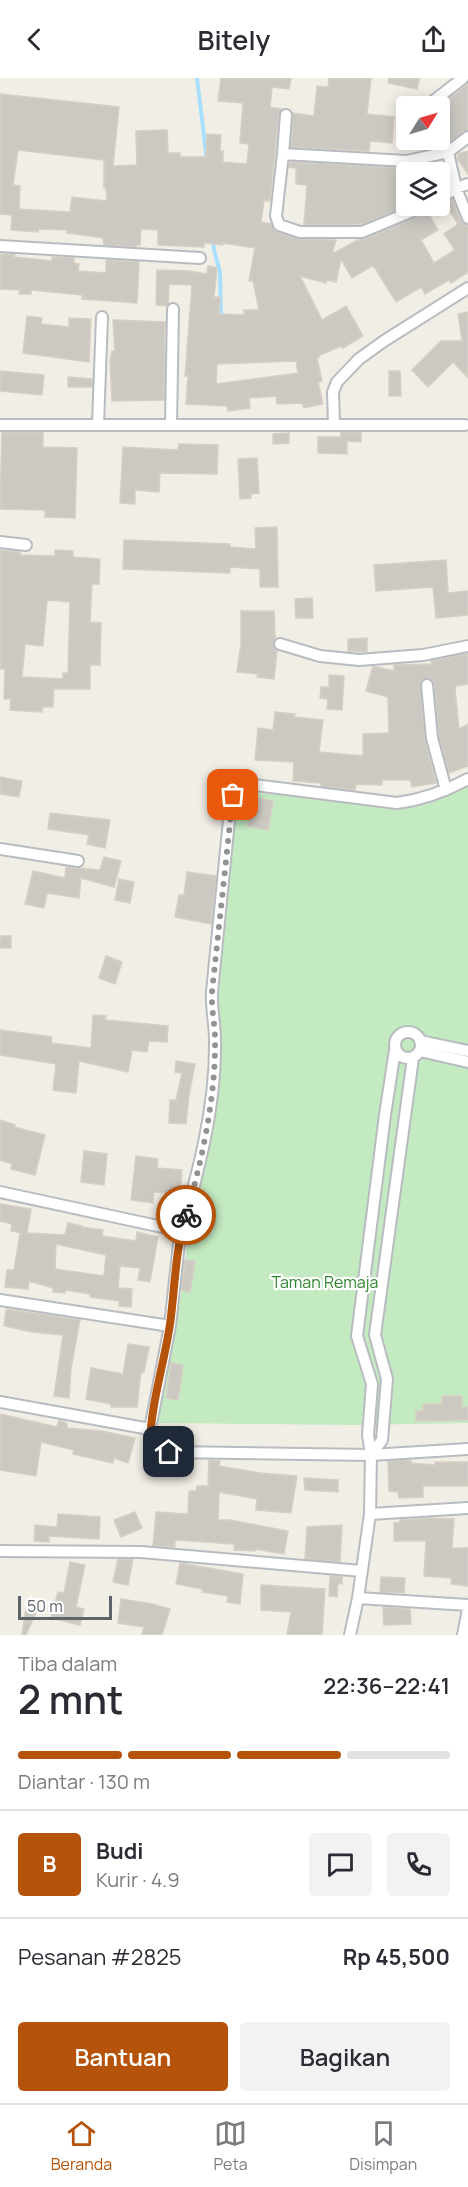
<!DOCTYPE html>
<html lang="id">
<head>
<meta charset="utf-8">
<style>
  body { margin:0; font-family:Manrope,sans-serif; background:#f2f2f3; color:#2b2b33; height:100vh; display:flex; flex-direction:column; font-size:22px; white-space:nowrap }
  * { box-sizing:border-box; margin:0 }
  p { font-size:20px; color:#7c7c81 }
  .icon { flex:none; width:33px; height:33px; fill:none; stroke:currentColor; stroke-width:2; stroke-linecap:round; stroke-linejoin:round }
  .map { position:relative; height:1557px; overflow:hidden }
  .details { display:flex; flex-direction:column; background:#fff; flex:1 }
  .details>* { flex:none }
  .needle { width:39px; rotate:53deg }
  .buttons { position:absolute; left:396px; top:18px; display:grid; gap:12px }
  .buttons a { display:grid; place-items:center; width:54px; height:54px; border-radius:6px; background:#fff; box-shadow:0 3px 15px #0003; font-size:30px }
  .scale { position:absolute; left:18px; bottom:15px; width:94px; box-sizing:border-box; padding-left:6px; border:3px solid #5d6368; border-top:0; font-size:16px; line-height:21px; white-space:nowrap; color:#5d6368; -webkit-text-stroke:4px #fff; paint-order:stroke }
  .pin { position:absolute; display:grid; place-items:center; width:51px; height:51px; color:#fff; margin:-26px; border-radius:12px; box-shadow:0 3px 9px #0006 }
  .courier { position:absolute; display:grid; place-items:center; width:60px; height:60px; margin:-30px; border:4px solid #b45309; border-radius:50%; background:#fff; color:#222; box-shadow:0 2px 8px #0007 }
  .head em { font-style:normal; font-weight:600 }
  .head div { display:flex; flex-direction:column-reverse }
  .head { display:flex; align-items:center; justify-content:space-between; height:102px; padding:0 18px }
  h1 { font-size:39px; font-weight:600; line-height:45px }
  .bar { display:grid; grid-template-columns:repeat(4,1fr); gap:9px 6px; align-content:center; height:72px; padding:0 18px }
  .bar i { height:8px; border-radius:4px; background:#e1e1e2 }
  .bar .selected { background:#b45309 }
  .bar p { grid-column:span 4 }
  .line { display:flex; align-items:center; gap:15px; padding:0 18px; border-top:2px solid #e1e1e2 }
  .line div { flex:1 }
  .round { display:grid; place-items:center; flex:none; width:63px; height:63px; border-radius:6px; background:#f2f2f3 }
  .action { display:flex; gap:12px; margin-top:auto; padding:12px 18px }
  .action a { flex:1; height:69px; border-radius:6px; background:#b45309; color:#fff; font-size:24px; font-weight:600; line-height:69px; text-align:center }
  .action a+a { background:#f2f2f3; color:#2b2b33 }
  header { display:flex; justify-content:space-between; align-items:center; height:78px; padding:0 18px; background:#fff; font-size:27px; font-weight:600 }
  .menu { display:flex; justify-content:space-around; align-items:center; height:84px; border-top:2px solid #e1e1e2; background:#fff; font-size:16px; color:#7c7c81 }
  .menu a { display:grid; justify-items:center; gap:3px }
  .menu .selected { color:#b45309 }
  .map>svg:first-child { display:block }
</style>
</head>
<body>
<header><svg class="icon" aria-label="back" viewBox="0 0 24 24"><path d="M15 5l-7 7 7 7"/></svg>Bitely<svg class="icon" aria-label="share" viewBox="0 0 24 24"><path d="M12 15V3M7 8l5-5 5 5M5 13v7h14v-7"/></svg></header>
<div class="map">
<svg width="468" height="1557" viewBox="0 0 468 1557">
  <rect width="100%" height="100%" fill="#f1eee6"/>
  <!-- green -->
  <path fill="#c4eac1" d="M468,696V1345L358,1347L156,1345L181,1216L200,1064L212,990L218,918L215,816L239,715L407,721Z"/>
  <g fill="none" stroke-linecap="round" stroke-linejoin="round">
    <!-- stream -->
    <path stroke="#a8dfff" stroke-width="4" d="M197,0L207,83
      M213,162L214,172L220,194L221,240"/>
  </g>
  <!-- building -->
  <path fill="#ccc9c3" stroke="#d6cfc4" stroke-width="1.5" fill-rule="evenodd" d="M221,0H291L289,11L272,9L270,29L282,31L279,36L270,123H264L261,144L271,146L276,154L300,161L336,162L332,176L358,162L365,161L428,135L438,152L421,162L434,185L455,172L444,156L458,146L445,126L452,121L461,143L468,147V194L451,205L449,202L425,216L421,209L396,224L375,190L372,188L352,200L341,181L336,204L327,202L326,205L300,198L322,242L346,228L363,258L343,270L341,268L318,278L319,279L317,280L322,303L318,304L323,326L304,330L302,325L277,326L276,318L249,320L250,330L228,333L227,328L186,326L188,298H185L192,207L169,206L168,226L166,228L156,227L157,192L189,193L207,196L208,188L217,190L214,219H220L219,236L244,237V232H259L253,203H249L255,170L223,165V167L204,165V169L158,167V152L141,151L140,167H136V169L104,167L103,160L67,155L68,152L39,151L38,154L11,152L12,137L0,136V16L119,29L113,88L137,87L136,53L167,52L168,75H180V79H206L207,56L221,57L220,73H223V84L247,86L249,66L240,65L243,25L218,23ZM18,72L104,82V110H106L107,123L72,119L70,134L19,131L20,108L13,107ZM296,283L298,295L216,306L217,286Z
    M329,0H371L367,36L394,39L392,65L370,63L369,73L291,69L293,35L314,38L317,8L328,9Z
    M389,0H420L417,11L388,5Z
    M468,6V52L449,64L440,50V28Z
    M468,73V96L458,82V76Z
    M290,84L406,90L407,128L362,146L304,147L307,107L296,106V90L289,89Z
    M0,176H15L14,179L52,183V179L74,180V185L79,186L78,193L106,195V182L139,184L137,225L82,221V217L31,212V216H19L20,212L0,211Z
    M468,234V300L453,284L428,309L412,292L441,263H462L458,236Z
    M27,238L42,240L41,246L69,249V240L91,241L89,284L23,275Z
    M113,242L165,244L164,322L112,323L110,283L112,273H115Z
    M0,293L44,297L42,317L0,313Z
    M389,293H400L401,318H389Z
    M68,299L92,301V309H68Z
    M2,354H43V369L77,370L75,440L45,439V432L0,431Z
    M341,354H361V364L347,363V376L318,375V359H341Z
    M289,355V365L273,366V356Z
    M179,366L218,367L217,396L160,395L159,414L135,412V426L120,425L123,369L178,372Z
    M257,380L259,415L251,416V420L240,421L238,381Z
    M277,449L278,509H260V491L230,489V495L123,491L124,462L230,466V469L256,471L255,450Z
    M0,472L20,474V477L55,478V472L73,473V479L100,481L99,506H92L90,544L101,545L100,587H90V611H54L53,629H43L42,634L10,632L11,621H4L5,591H0ZM47,522L70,524L68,595H63V601L22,599L25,566L43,568Z
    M446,482L448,515L468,513V537L436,540L433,509L376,513L374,487Z
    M312,520L313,540H296L295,521Z
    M241,533H274L275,561L273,567L277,573L274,601L257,599L258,596L237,594L241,566Z
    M367,560V574L348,573V561Z
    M468,576V606L456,608L455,611L459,651L468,646V688L449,695L439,659L434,606L433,602L427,600L420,604L425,661L436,705L412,709L410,702H382V707L356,706L355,712L321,708V705L293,703L294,684L255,682L258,650L273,652L275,634L295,636L294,639L323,642L319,674L363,678V656L389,655L388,619L366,613L373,588L394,593V587L432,586L431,583Z
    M329,597L344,598L342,632L327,631L328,621L320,620L321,609H329Z
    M0,699L22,703L19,719L0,716Z
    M252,719L273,723L268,752L247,748Z
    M50,735L110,742L105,770L87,766L89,757L48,751Z
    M104,779L121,783L114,809L81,800L79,820L47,815L44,830L25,826L33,793L65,800L66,789L100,792Z
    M187,794L216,798L211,846L175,839L179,817H184Z
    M119,801L134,804L130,825L115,822Z
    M0,858H11V870H0Z
    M106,878L122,884L115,906L99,900Z
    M93,937L106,938L105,942L168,948L167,964L149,963L147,974L132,972L128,994L79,983L76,1015L53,1012L56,986L0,977V952L52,959L51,965L91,970Z
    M176,983L195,986L189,1017L186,1046L169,1045L170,1022H176L182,995L175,994Z
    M0,1042L15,1047L14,1049L45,1057L35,1097L11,1091L12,1086L0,1082Z
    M84,1073L107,1076L104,1107L81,1104Z
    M136,1078L158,1081L157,1090L182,1092L180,1116L154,1114L153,1125L131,1122Z
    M0,1126L31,1131L27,1155L65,1157L68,1145L82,1148V1149L103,1152L102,1158L136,1163L137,1154L158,1159L150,1204L138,1202L140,1190L120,1188L118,1210L132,1211L131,1229L119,1228V1223L90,1219V1216L66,1212L65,1215L53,1214V1210L29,1203L28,1211L5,1209L7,1192H14L20,1155H23L11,1153L12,1146L0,1143ZM56,1166L106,1177L104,1198L55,1191Z
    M185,1182L195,1183L190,1214L181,1212Z
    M6,1231L80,1242L71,1290L69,1320L54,1318L63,1257L32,1254L4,1248Z
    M128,1266L149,1269L144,1294L141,1293L137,1329H111V1326L86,1321L91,1290L123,1296Z
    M171,1285L183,1287L178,1322L166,1320Z
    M442,1318H462V1329H468V1342L416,1343V1333H423V1326H442Z
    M0,1336L57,1349L59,1342L67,1345V1350L102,1353L135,1360L128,1385L114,1380L113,1385L73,1376L74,1372L41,1364L36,1398L0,1392Z
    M209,1382L220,1383L219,1388L260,1395L297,1398L291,1435L256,1432L257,1421L219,1414L218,1442H230L288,1453L284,1476L255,1471V1473L234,1472V1466L175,1462V1469L153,1468L156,1434L188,1436L189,1413H196L197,1408H208Z
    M411,1382V1385L435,1387V1384H468V1408H423V1419L399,1420L398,1414L389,1413L388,1383Z
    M304,1400L338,1402V1414L305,1412Z
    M135,1434L142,1450L121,1459L114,1442Z
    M58,1436L100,1439L99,1461L49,1458V1464L34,1463L35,1447L57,1449Z
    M430,1440L454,1441L452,1470H468V1508L451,1506L452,1500L424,1498L426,1463H394V1445L400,1444V1442Z
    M342,1447L340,1484L305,1481L307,1449Z
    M118,1481H133L128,1507L113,1504Z
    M70,1484L85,1487L76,1529L84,1531L80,1547L51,1540L58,1514L64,1515Z
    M180,1485L243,1496L240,1526L227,1524L228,1518L202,1514L203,1511L176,1506Z
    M330,1498L342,1499V1506L338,1505L337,1519L329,1518Z
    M381,1499L405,1500L404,1515L380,1514Z
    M261,1507L325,1511L322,1557H287L291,1534L261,1532Z
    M121,1521L152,1526L170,1531L162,1557H142L144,1549L118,1545Z
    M383,1529L410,1531L411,1546L384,1547Z
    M26,1530L37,1532L26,1557H22Z"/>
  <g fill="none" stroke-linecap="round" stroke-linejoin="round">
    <defs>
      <path id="street" d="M431,25L463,0
        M286,37L283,76L407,83L448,74L468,59
        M283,76L276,138L279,147L300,154H362L425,128
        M468,106L456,110L468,140
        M440,120L456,110L448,74
        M0,168L200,180
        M98,346L102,239
        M171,346L173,231
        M334,346L333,314L337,304L359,281L384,263L468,210
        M0,347H465
        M0,464L26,467
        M280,566L320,578L359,582L423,577L468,568
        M427,607L432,660L446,712
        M0,771L78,783
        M395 967a13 13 0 1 1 26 0a13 13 0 1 1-26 0Z
        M420,963L468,973
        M420,973L468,984
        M0,1114L167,1150L180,1156L170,1248L150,1351V1369L169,1374L371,1377L468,1371
        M180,1156C198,1097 215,1031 215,969C216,950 211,933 212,914L230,732L235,711L240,708L254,707L397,725C421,722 446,713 468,701
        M0,1222L170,1248
        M0,1324L150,1351
        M371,1377L382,1362L387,1301L375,1257L413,980
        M370,1436L468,1430
        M0,1473L141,1474L362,1493
        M358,1520L468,1527
        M350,1557L358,1520L370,1436L371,1377L368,1357L372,1306L357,1258L385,1037L395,972
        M463,1557L468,1531"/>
    </defs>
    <!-- street casing -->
    <use href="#street" stroke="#b8bcc1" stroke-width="14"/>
    <!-- street -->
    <use href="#street" stroke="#fff" stroke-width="10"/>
  </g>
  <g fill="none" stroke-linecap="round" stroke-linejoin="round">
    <!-- done -->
    <path stroke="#919494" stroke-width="6" stroke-dasharray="0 10.8" d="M186,1137C201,1088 215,1021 215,969C216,950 211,932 212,914L233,717"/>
    <!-- route -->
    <path stroke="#b45309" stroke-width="8" d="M169,1374L150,1369C150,1328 164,1287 170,1246C175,1210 175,1172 186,1137"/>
  </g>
  <g text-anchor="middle" stroke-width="4.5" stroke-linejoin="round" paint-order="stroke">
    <!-- park labels -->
    <g font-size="16" fill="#30862e" stroke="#fff">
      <text x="325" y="1210">Taman Remaja</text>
    </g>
  </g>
</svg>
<div class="buttons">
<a><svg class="needle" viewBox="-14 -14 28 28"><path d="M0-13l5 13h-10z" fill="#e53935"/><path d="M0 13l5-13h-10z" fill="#7c7c81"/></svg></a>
<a><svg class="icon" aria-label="layers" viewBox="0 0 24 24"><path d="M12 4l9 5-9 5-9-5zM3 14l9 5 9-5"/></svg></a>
</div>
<div class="scale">50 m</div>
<div class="pin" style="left:233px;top:717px;background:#ea580c"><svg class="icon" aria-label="bag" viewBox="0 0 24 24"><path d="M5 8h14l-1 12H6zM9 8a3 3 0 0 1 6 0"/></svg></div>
<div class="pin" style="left:169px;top:1374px;background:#1f2937"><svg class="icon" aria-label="home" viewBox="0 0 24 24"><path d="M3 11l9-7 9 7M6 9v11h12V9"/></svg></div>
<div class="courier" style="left:186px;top:1137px"><svg class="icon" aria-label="bike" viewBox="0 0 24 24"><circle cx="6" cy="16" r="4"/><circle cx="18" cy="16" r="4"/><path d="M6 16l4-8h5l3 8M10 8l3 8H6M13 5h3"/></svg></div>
</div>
<section class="details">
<div class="head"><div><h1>2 mnt</h1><p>Tiba dalam</p></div><em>22:36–22:41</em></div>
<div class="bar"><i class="selected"></i><i class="selected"></i><i class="selected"></i><i></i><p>Diantar · 130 m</p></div>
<div class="line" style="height:108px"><b class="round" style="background:#b45309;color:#fff">B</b><div><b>Budi</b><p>Kurir · 4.9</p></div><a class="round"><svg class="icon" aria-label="chat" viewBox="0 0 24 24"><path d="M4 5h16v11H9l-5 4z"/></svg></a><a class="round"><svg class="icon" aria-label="phone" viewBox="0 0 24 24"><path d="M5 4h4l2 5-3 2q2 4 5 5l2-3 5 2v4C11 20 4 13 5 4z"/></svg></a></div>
<div class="line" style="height:78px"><div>Pesanan #2825</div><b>Rp 45,500</b></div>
<div class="action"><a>Bantuan</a><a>Bagikan</a></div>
</section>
<nav class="menu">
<a class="selected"><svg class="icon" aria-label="home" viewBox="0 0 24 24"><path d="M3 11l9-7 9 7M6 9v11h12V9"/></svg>Beranda</a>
<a><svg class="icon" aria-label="map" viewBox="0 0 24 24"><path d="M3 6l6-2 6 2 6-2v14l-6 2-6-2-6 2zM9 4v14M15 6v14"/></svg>Peta</a>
<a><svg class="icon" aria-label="saved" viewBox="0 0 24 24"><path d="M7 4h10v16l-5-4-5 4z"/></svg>Disimpan</a>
</nav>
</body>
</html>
